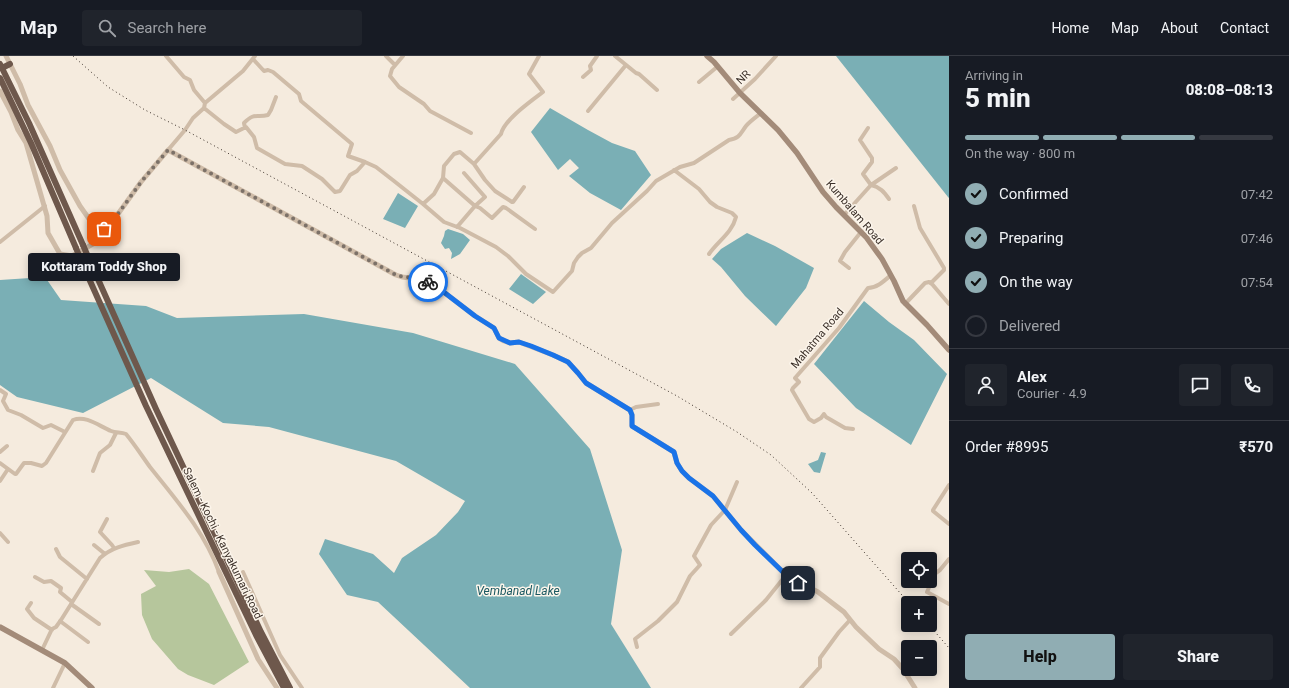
<!DOCTYPE html>
<html lang="en">
<head>
<meta charset="utf-8">
<style>
  body { margin:0; font-family:Roboto,sans-serif; background:#20242c; color:#f1f3f6; height:100vh; display:flex; flex-direction:column; font-size:15px; white-space:nowrap }
  * { box-sizing:border-box; margin:0 }
  p { font-size:13px; color:#9ea1a6 }
  .icon { flex:none; width:22px; height:22px; fill:none; stroke:currentColor; stroke-width:2; stroke-linecap:round; stroke-linejoin:round }
  .map { position:relative; flex:1; overflow:hidden }
  .sheet { display:flex; flex-direction:column; background:#171b24; width:340px }
  .sheet>* { flex:none }
  .fabs { position:absolute; left:901px; top:496px; display:grid; gap:8px }
  .fabs a { display:grid; place-items:center; width:36px; height:36px; border-radius:4px; background:#171b24; box-shadow:0 2px 10px #0003; font-size:20px }
  .pin { position:absolute; display:grid; place-items:center; width:34px; height:34px; color:#fff; margin:-17px; border-radius:8px; box-shadow:0 2px 6px #0006 }
  .courier { position:absolute; display:grid; place-items:center; width:40px; height:40px; margin:-20px; border:3px solid #1a73e8; border-radius:50%; background:#fff; color:#222; box-shadow:0 1px 5px #0007 }
  .bubble { position:absolute; height:28px; border-radius:4px; background:#171b24; box-shadow:0 2px 10px #0003; font-size:13px; font-weight:800; line-height:28px; text-align:center }
  .head em { font-style:normal; font-weight:800 }
  .head div { display:flex; flex-direction:column-reverse }
  .head { display:flex; align-items:center; justify-content:space-between; height:68px; padding:0 16px }
  h1 { font-size:26px; font-weight:800; line-height:30px }
  .bar { display:grid; grid-template-columns:repeat(4,1fr); gap:6px 4px; align-content:center; height:48px; padding:0 16px }
  .bar i { height:5px; border-radius:3px; background:#363941 }
  .bar .selected { background:#90adb3 }
  .bar p { grid-column:span 4 }
  .line { display:flex; align-items:center; gap:10px; padding:0 16px; border-top:1px solid #363941 }
  .line div { flex:1 }
  .round { display:grid; place-items:center; flex:none; width:42px; height:42px; border-radius:4px; background:#20242c }
  ol { padding:0 16px; list-style:none }
  li { display:flex; align-items:center; gap:12px; height:44px }
  li p { margin-inline-start:auto }
  li .icon { padding:4px; border-radius:50%; background:#90adb3; color:#111; stroke-width:4 }
  li:last-child { color:#9ea1a6 }
  li i { width:22px; height:22px; border:2px solid #363941; border-radius:50% }
  .button { display:flex; gap:8px; margin-top:auto; padding:8px 16px }
  .button a { flex:1; height:46px; border-radius:4px; background:#90adb3; color:#111; font-size:16px; font-weight:800; line-height:46px; text-align:center }
  .button a+a { background:#20242c; color:#f1f3f6 }
  header { display:flex; align-items:center; gap:24px; box-sizing:border-box; height:56px; padding:0 20px; background:#171b24; border-bottom:1px solid #363941 }
  header strong { font-size:19px }
  nav { display:flex; gap:22px; margin-inline-start:auto; font-size:14px }
  .search { width:280px; height:36px; background:#20242c; display:flex; align-items:center; gap:10px; box-sizing:border-box; padding:0 14px; border-radius:4px; color:#9ea1a6; font-size:15px }
  main { display:flex; flex:1; min-height:0 }
  .map>svg:first-child { display:block }
</style>
</head>
<body>
<header>
<strong>Map</strong>
<div class="search"><svg class="icon" aria-label="search" viewBox="0 0 24 24"><circle cx="10" cy="10" r="6"/><path d="M15 15l6 6"/></svg>Search here</div>
<nav><a>Home</a><a>Map</a><a>About</a><a>Contact</a></nav>
</header>
<main>
<div class="map">
<svg width="949" height="632" viewBox="0 0 949 632">
  <rect width="100%" height="100%" fill="#f5ebde"/>
  <!-- green -->
  <path fill="#b6c69c" d="M189,513L209,528L249,606L214,629L188,619L178,613L152,583L142,559L141,538L156,530L144,514L169,516Z"/>
  <!-- water -->
  <path fill="#7aafb5" d="M836,0H949V142L948,141Z
    M550,52L588,74L612,87L635,95L651,119L621,154L590,137L569,120L579,112L570,103L558,114L531,76Z
    M398,137L418,150L405,172L383,163Z
    M448,173L463,178L470,184L460,198L451,203L452,197L449,192L445,193L441,187L444,180L445,175Z
    M747,177L775,190L814,212L806,232L776,270L745,240L721,211L712,203L721,193Z
    M521,218L546,236L533,248L509,233Z
    M45,221L61,244L146,250L177,262L304,258L413,277L515,308L590,393L622,494L611,568L651,632H470L378,546L347,539L319,498L325,483L373,498L394,517L402,502L436,479L458,456L465,445L396,405L269,371L223,367L151,322L83,357L17,341L0,329V224Z
    M864,245L889,266L914,284L947,318L911,389L856,352L814,308Z
    M821,396L826,397L820,417L814,416L808,408L818,404Z"/>
  <g fill="none" stroke-linecap="round" stroke-linejoin="round">
    <!-- minor -->
    <path stroke="#cfbca8" stroke-width="4" d="M166,0L184,21L190,24L194,34L205,47
      M386,0L395,9
      M403,0L392,13L390,20L399,31L424,48L430,55L471,77
      M615,0L636,17L639,18L657,34
      M253,3L264,15L268,14L273,16L299,38L301,45L352,88L348,100L365,106
      M583,21L591,14L590,10L597,0
      M699,26L717,11
      M733,43L755,23L776,0
      M204,52L224,68L236,76L246,71L254,81L257,92L285,108L302,110L322,123L335,136L340,135L350,119L357,115L365,106L376,111L394,125L423,148L444,166L460,172L496,191L508,200L526,218L553,236L572,215L574,207L578,201L582,197L591,192L612,167L647,135L656,125L680,111L694,107L729,84C740,82 740,78 746,70C750,65 756,61 761,57
      M588,55L626,9
      M245,72L244,67C255,56 256,62 268,59L271,54L276,41
      M168,94L185,74L193,62L204,52L205,47L243,15L255,0
      M474,108L485,124L495,135L512,146H513L524,131
      M674,114L699,133L710,146L717,151L732,157L736,161C732,177 718,185 709,198
      M443,122L475,150L485,141L464,117
      M871,129L896,112
      M871,129C880,131 884,136 889,143
      M423,148L434,138L443,122L444,110L454,98L460,96L474,108L501,78C504,64 531,45 543,36L529,18L539,0
      M914,150L920,172L944,212V214L931,227
      M844,159L871,129L863,118L872,106V102L860,84L868,72
      M457,171L475,150L480,152L492,162L503,151L506,152L535,173
      M0,186L45,150
      M849,212L840,205L845,196L861,176
      M905,248L925,227L929,226L932,228L949,248
      M0,334L6,338L3,345L8,354L21,359L43,372L51,369L65,376
      M630,354L636,351L658,348
      M853,373L845,372L826,361L824,358L821,362L814,366L809,363L792,334L793,332L799,326L795,322L839,272L868,232C877,232 884,225 891,219
      M0,396L7,390
      M0,407L15,418H16L24,407H31L42,410L46,407L73,364C86,359 99,370 111,375C116,377 121,376 126,378C135,389 142,400 150,411C177,445 204,475 219,516
      M93,415L100,397L110,389L116,377
      M0,425L8,413
      M949,429L933,454V455L949,468
      M107,463L100,476L112,489L114,492
      M0,477L8,486
      M94,489L105,498
      M56,493L60,501L87,523
      M949,503L940,514L933,519L931,527L927,536L949,548
      M243,516L280,599L302,632
      M35,521L44,526L51,525L61,532L60,536L72,546
      M31,547L27,553L34,562L52,574
      M71,548L99,568
      M60,565L88,586
      M731,578L766,544L786,519
      M637,591L635,583L658,565L677,546L690,520L700,509L694,500L711,469L725,454L737,426
      M42,594L52,573L56,571L61,564L100,502C111,492 124,489 138,486
      M53,632L65,607
      M801,632L820,611V602L839,576L850,564"/>
    <!-- tertiary -->
    <path stroke="#cfbca8" stroke-width="5" d="M0,35L11,56L18,74L26,87L47,160L48,177L60,198L72,200L98,185L99,177L80,150L60,114L50,90L28,49L20,28L6,0
      M99,177L110,169L141,126L168,94L396,219L402,221L426,224L445,237L475,260L494,272L499,282L504,285L510,287L519,286L553,299L568,306L578,317L586,327L630,354L632,359V370L674,396L677,407L682,415L689,422L713,440L741,474L786,519L818,536L844,556L856,571L879,593L894,603L903,613L915,632
      M219,516L258,603L277,632"/>
    <!-- secondary -->
    <path stroke="#a38b79" stroke-width="5.5" d="M707,0L714,6L740,37L778,74L797,97L823,136L836,151L866,181L882,203L894,225L903,245L927,269L949,294
      M0,571L65,607L92,632"/>
    <!-- trunk -->
    <path stroke="#6e584c" stroke-width="6" d="M0,8L29,67L83,189
      M2,12L10,8
      M0,22L31,87L76,192
      M89,203L156,353L261,576L290,632
      M82,207L146,350L256,579L284,632"/>
    <!-- rail -->
    <path stroke="#3b3029" stroke-width="1" stroke-dasharray="1 3" stroke-linecap="butt" d="M73,0L108,31L145,54L185,74L677,340L737,376L771,399L812,437L909,547
      M929,569L949,592"/>
    <!-- trunk-bridge -->
    <path stroke="#6e584c" stroke-width="6" d="M83,189L89,203
      M76,192L82,207"/>
  </g>
  <g fill="none" stroke-linecap="round" stroke-linejoin="round">
    <!-- done -->
    <path stroke="#7c7168" stroke-width="4" stroke-dasharray="0 7.2" d="M104,173L110,169L141,126L168,94L396,219C406,222 419,221 428,226"/>
    <!-- route -->
    <path stroke="#1a73e8" stroke-width="5" d="M428,226L445,237L475,260L494,272L499,282L510,287L519,286L531,290L553,299L568,306L578,317L586,327L630,354L632,359V370L674,396L677,407L682,415L689,422L713,440L741,474L755,489L786,519L798,527"/>
  </g>
  <g text-anchor="middle" stroke-width="3" stroke-linejoin="round" paint-order="stroke">
    <!-- street labels -->
    <g font-size="11" fill="#3b3029" stroke="#fcf5eb">
      <text transform="translate(743 21) rotate(-45)" y="4">NR</text>
      <text transform="translate(855 156) rotate(49)" y="4">Kumbalam Road</text>
      <text transform="translate(817 282) rotate(-50)" y="4">Mahatma Road</text>
      <text transform="translate(223 487) rotate(64)" y="4">Salem - Kochi - Kanyakumari Road</text>
    </g>
    <!-- water labels -->
    <g font-size="12" font-style="italic" fill="#1a5861" stroke="#fcf5eb">
      <text x="518" y="539">Vembanad Lake</text>
    </g>
  </g>
</svg>
<div class="fabs">
<a><svg class="icon" aria-label="locate" viewBox="0 0 24 24"><circle cx="12" cy="12" r="6"/><path d="M12 2v4M12 18v4M2 12h4M18 12h4"/></svg></a>
<a>+</a>
<a>−</a>
</div>
<div class="pin" style="left:104px;top:173px;background:#ea580c"><svg class="icon" aria-label="bag" viewBox="0 0 24 24"><path d="M5 8h14l-1 12H6zM9 8a3 3 0 0 1 6 0"/></svg></div>
<div class="pin" style="left:798px;top:527px;background:#1f2937"><svg class="icon" aria-label="home" viewBox="0 0 24 24"><path d="M3 11l9-7 9 7M6 9v11h12V9"/></svg></div>
<div class="courier" style="left:428px;top:226px"><svg class="icon" aria-label="bike" viewBox="0 0 24 24"><circle cx="6" cy="16" r="4"/><circle cx="18" cy="16" r="4"/><path d="M6 16l4-8h5l3 8M10 8l3 8H6M13 5h3"/></svg></div>
<div class="bubble" style="left:28px;top:197px;width:152px">Kottaram Toddy Shop</div>
</div>
<section class="sheet">
<div class="head"><div><h1>5 min</h1><p>Arriving in</p></div><em>08:08–08:13</em></div>
<div class="bar"><i class="selected"></i><i class="selected"></i><i class="selected"></i><i></i><p>On the way · 800 m</p></div>
<ol>
<li><svg class="icon" aria-label="check" viewBox="0 0 24 24"><path d="M5 12l5 5 9-10"/></svg>Confirmed<p>07:42</p></li>
<li><svg class="icon" aria-label="check" viewBox="0 0 24 24"><path d="M5 12l5 5 9-10"/></svg>Preparing<p>07:46</p></li>
<li><svg class="icon" aria-label="check" viewBox="0 0 24 24"><path d="M5 12l5 5 9-10"/></svg>On the way<p>07:54</p></li>
<li><i></i>Delivered</li>
</ol>
<div class="line" style="height:72px"><a class="round"><svg class="icon" aria-label="person" viewBox="0 0 24 24"><circle cx="12" cy="8" r="4"/><path d="M4 21q1-7 8-7t8 7"/></svg></a><div><b>Alex</b><p>Courier · 4.9</p></div><a class="round"><svg class="icon" aria-label="chat" viewBox="0 0 24 24"><path d="M4 5h16v11H9l-5 4z"/></svg></a><a class="round"><svg class="icon" aria-label="phone" viewBox="0 0 24 24"><path d="M5 4h4l2 5-3 2q2 4 5 5l2-3 5 2v4C11 20 4 13 5 4z"/></svg></a></div>
<div class="line" style="height:52px"><div>Order #8995</div><b>₹570</b></div>
<div class="button"><a>Help</a><a>Share</a></div>
</section>
</main>
</body>
</html>
